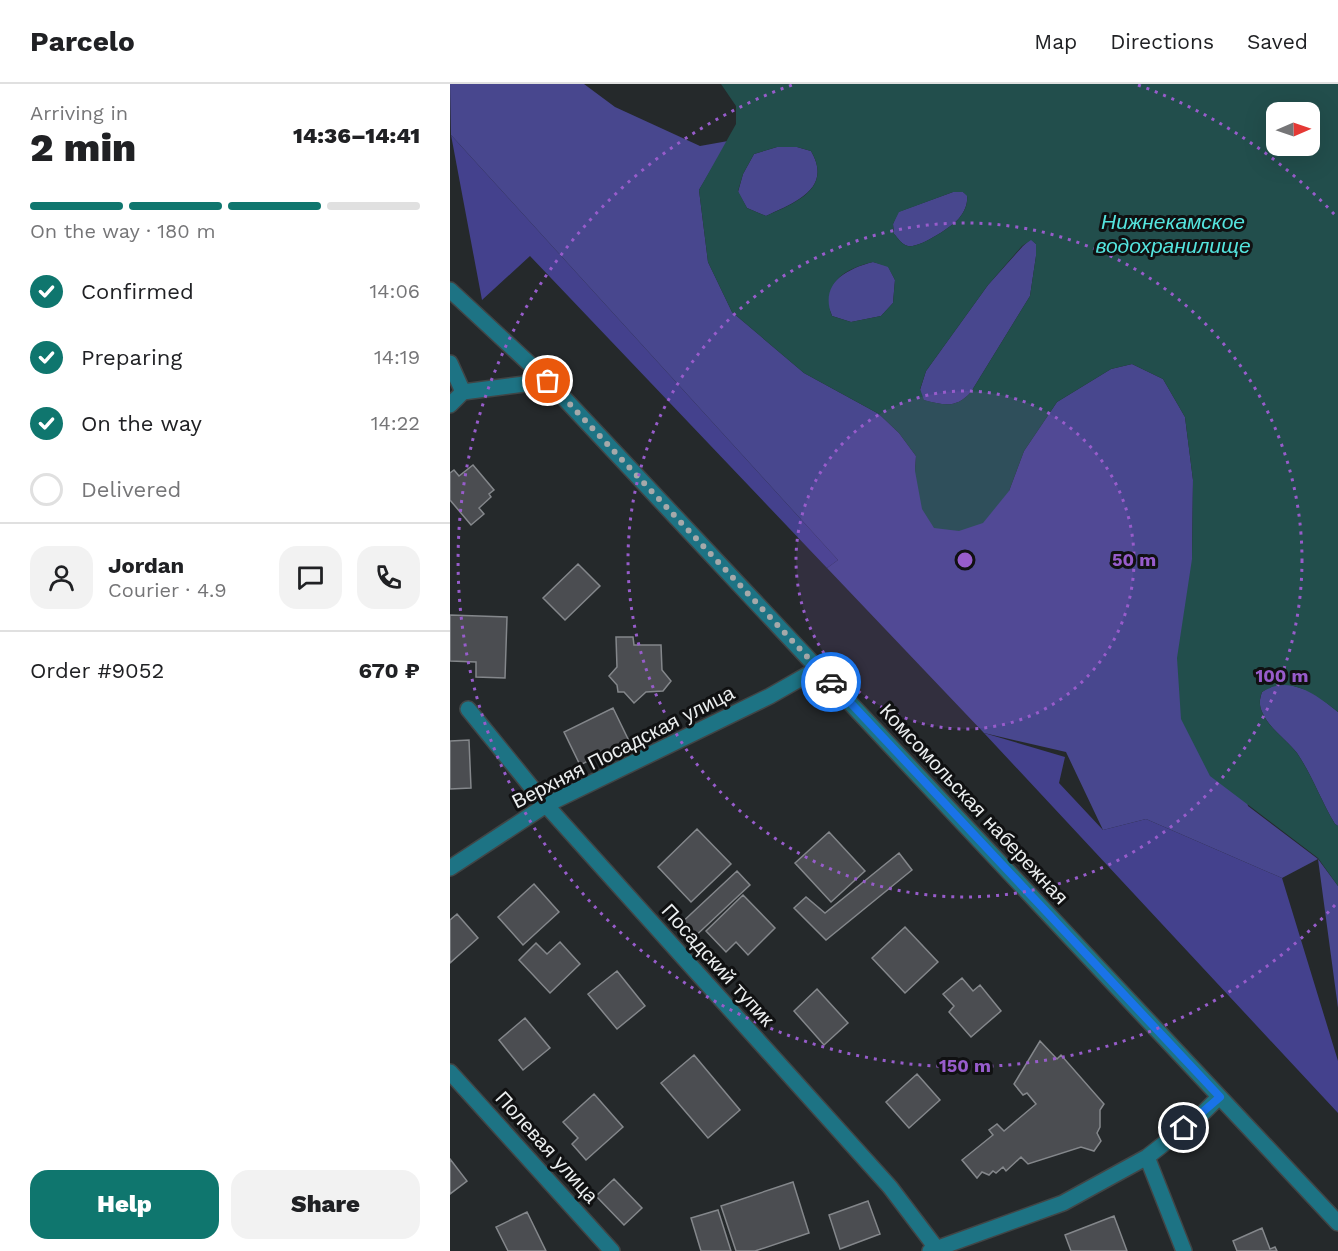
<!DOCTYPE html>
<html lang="en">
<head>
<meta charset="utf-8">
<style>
  body { margin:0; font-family:"Work Sans",sans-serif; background:#f2f2f2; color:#202124; height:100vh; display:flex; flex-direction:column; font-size:22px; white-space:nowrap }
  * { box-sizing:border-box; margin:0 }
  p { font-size:20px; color:#757577 }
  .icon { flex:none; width:33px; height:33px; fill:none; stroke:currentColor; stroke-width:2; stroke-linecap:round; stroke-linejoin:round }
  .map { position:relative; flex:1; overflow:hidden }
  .sheet { display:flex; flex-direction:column; background:#fff; width:450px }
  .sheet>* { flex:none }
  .needle { width:39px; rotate:88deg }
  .buttons { position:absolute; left:816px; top:18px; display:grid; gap:12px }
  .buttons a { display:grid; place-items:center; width:54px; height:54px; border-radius:12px; background:#fff; box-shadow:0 6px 24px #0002; font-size:30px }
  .pin { position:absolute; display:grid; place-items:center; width:51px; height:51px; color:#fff; margin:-26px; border:3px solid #fff; border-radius:50%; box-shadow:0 2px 6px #0007 }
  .courier { position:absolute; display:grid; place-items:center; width:60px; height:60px; margin:-30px; border:4px solid #1a73e8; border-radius:50%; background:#fff; color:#222; box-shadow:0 2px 8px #0007 }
  .summary em { font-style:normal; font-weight:800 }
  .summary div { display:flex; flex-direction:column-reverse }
  .summary { display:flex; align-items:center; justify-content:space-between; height:102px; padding:0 30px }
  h1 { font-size:39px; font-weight:800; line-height:45px }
  .bar { display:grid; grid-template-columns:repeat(4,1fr); gap:9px 6px; align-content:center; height:72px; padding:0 30px }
  .bar i { height:8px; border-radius:4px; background:#e0e0e0 }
  .bar .active { background:#0f766e }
  .bar p { grid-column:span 4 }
  .line { display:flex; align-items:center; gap:15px; padding:0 30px; border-top:2px solid #e0e0e0 }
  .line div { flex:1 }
  .round { display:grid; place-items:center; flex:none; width:63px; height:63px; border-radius:18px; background:#f2f2f2 }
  ol { padding:0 30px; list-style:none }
  li { display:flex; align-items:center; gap:18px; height:66px }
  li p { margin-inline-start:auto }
  li .icon { padding:6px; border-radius:50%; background:#0f766e; color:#fff; stroke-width:4 }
  li:last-child { color:#757577 }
  li i { width:33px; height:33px; border:3px solid #e0e0e0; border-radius:50% }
  .cta { display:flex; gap:12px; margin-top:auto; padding:12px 30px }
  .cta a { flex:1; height:69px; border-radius:18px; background:#0f766e; color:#fff; font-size:24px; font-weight:800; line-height:69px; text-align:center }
  .cta a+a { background:#f2f2f2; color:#202124 }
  header { display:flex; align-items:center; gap:36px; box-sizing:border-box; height:84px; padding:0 30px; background:#fff; border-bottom:2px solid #e0e0e0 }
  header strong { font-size:28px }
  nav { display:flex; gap:33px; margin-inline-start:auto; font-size:21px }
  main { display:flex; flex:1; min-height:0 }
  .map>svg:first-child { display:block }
</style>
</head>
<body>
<header>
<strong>Parcelo</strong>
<nav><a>Map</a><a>Directions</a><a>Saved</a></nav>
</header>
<main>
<section class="sheet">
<div class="summary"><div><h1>2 min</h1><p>Arriving in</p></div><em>14:36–14:41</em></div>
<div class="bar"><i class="active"></i><i class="active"></i><i class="active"></i><i></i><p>On the way · 180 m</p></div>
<ol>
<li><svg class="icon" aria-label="check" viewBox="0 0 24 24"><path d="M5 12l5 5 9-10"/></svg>Confirmed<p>14:06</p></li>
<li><svg class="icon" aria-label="check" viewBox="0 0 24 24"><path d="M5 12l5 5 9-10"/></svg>Preparing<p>14:19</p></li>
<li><svg class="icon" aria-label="check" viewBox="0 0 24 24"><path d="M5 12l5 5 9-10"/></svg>On the way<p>14:22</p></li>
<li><i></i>Delivered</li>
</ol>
<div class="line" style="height:108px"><a class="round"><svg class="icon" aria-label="person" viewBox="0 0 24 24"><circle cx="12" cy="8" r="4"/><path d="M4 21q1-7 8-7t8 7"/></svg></a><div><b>Jordan</b><p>Courier · 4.9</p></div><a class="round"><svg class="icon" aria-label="chat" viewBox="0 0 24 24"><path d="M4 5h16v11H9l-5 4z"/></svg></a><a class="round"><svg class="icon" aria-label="phone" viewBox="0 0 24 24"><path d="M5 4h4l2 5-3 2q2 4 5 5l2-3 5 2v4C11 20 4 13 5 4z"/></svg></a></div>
<div class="line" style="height:78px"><div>Order #9052</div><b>670 ₽</b></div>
<div class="cta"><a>Help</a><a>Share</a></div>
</section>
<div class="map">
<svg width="888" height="1167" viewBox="0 0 888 1167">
  <rect width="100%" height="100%" fill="#25292b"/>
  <!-- green -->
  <path fill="#48478e" d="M0,0H134L165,23L250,62L278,57L249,106L258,178L282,228L354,289L429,330L449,349L466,372L465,387L559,407L574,367L607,318L661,285L682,280L713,295L735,333L743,396L742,475L798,722L868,775L888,802V924L868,775L832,794L696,735L653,746L616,668L534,649L377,484L388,476L1,51Z
    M327,63H347L361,67C383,105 345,118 316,132L297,124L288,108L293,90L304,70Z
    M503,108H513L517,111C518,119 515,127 510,133C504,142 468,165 458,162C452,161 448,154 444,150L443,140L448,128Z
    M581,155L586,160V172L580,212L521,308C506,325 494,321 473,316L470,306L476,287L538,201L573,162Z
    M423,178L438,182L445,196L443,219L431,232L401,238L382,232C381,228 378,223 377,218C376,195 405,182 423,178Z
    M837,600L863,608L888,628V742L885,740C871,717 862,691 847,669C837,656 820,645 813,630C809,622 809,617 812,608L821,602Z"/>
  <!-- forest -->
  <path fill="#44418d" d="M1,51L388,476L377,484L80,172L32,216Z
    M534,649L615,673L609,699L653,746L696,735L832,794L888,977V1029Z"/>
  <!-- water -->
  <path fill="#224e4c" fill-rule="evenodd" d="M271,0H888V628C866,611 840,590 812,608C809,616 809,622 813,630C820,645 837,656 847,669C862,691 871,717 885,740L888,742V802L868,774L760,692L731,635L727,574L742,475L743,396L735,333L713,295L682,280L661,285L607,318L574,367L559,407L533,439L509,447L484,444L472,425L465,387L466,372L449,349L429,330L354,289L282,228L258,178L249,106L286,40V22ZM826,28H860V62H826ZM327,63H347L361,67C383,105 345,119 316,132L297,124L288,107L293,90L304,70ZM503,108H513L517,112C518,119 515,127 510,133C504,142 468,165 458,162C452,161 448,154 444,150L443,140L449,128ZM581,156L586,160V172L580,212L521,308C506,325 494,321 474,316L470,305L476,287L538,201L572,162ZM423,178L438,183L445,196L443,219L431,232L401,238L382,232C369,200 396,184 423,178Z"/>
  <!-- building -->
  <path fill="#4b4d51" stroke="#84878b" stroke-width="1.5" d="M23,381L44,406L39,410L41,413L29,424L34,430L21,441L0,416V389L4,386L9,392Z
    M128,480L150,502L115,536L93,514Z
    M0,531L57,533L55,594L26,593V578L0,577Z
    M166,553H183L184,561H211L212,586L221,597L213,607L196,608L184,619L174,608H168L167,601L159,592L167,583Z
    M163,624L179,657L130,681L114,648Z
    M19,656L21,704L0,705V657Z
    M247,745L281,780L241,818L208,783Z
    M379,748L415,787L381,818L345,779Z
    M449,769L462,786L376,856L344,824L356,813L375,829Z
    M287,787L300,801L240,857L227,843Z
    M84,800L109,828L73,861L48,833Z
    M293,811L325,844L298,871L286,858L276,868L256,847Z
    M7,830L28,854L0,879V836Z
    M455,843L488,878L455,909L422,874Z
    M110,858L130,880L100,909L69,876L86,859L97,870Z
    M167,887L195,922L167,945L138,910Z
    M512,894L523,907L530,901L551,927L521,953L499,928L504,922L493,910Z
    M367,905L398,939L374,961L344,927Z
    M75,934L100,964L73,986L49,956Z
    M590,957L607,975L611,971L654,1020L650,1026V1043L647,1049L651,1057L644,1067L631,1063L578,1080L571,1073L556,1087L553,1083L546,1089L543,1087L539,1091L532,1088L527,1094L512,1076L543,1051L539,1046L547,1040L554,1047L586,1020L577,1009L573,1011L564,1000Z
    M244,971L290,1026L258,1054L211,999Z
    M467,990L490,1016L459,1044L436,1018Z
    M144,1010L173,1043L136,1076L122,1060L128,1054L113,1038Z
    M0,1075L17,1097L0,1110Z
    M164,1095L192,1124L174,1141L146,1112Z
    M343,1098L359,1149L305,1167H286L271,1122Z
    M418,1117L430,1150L390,1165L379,1131Z
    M268,1126L281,1167H251L241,1134Z
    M77,1128L96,1167H58L46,1143Z
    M664,1132L677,1167H621L615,1151Z
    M812,1144L820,1165L825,1163L827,1167H787L783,1157Z"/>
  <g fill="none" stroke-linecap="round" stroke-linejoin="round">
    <defs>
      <path id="minor" d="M0,206L98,297L888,1139
        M0,279L13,308
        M0,321L13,308L98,297
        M18,625L96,721L440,1103L487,1165
        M0,784L96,721L320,612L369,584
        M0,988L162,1167
        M697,1073L734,1167
        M480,1167L613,1119L697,1073L752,1030L769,1013"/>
    </defs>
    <!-- minor casing -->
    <use href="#minor" stroke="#414546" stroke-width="18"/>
    <!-- minor -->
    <use href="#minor" stroke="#1d7384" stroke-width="15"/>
  </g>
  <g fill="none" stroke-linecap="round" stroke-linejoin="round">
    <!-- done -->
    <path stroke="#a6a9aa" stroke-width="6" stroke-dasharray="0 10.8" d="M98,297L381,598"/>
    <!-- route -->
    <path stroke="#1a73e8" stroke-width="8" d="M381,598L770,1013L734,1044"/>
  </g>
  <!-- distance rings -->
  <circle cx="515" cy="476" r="169" fill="#975ccb" fill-opacity=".12"/>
  <g fill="none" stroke="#975ccb" stroke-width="3" stroke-dasharray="3 6">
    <circle cx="515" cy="476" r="169"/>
    <circle cx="515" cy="476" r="337"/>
    <path d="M885 821A506 506 0 1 1 342 1M688 1A506 506 0 0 1 885 131"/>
  </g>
  <g text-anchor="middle" stroke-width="6" stroke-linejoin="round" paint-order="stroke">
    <!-- street labels -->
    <g font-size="20" fill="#ebeeef" stroke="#101112">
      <text transform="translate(173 663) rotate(-27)" y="7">Верхняя Посадская улица</text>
      <text transform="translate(524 720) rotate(47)" y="7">Комсомольская набережная</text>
      <text transform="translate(268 881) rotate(48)" y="7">Посадский тупик</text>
      <text transform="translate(97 1063) rotate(48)" y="7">Полевая улица</text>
    </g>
    <!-- water labels -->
    <g font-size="21" font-style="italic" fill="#54e4de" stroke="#101112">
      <text x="723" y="145">Нижнекамское<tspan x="723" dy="24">водохранилище</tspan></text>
    </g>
  </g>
  <circle cx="515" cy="476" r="9" fill="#975ccb" stroke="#101112" stroke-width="3"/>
  <g font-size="18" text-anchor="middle" font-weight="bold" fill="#975ccb" stroke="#101112" stroke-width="6" stroke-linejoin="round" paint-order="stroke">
    <text x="684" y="482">50 m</text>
    <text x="832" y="598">100 m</text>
    <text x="515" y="988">150 m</text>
  </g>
</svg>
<div class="buttons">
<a><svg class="needle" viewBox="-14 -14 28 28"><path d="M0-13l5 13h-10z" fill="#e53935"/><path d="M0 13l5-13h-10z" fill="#757577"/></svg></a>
</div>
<div class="pin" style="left:98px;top:297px;background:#ea580c"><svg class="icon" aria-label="bag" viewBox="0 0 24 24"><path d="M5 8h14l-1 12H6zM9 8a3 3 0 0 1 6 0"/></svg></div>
<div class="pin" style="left:734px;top:1044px;background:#1f2937"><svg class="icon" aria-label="home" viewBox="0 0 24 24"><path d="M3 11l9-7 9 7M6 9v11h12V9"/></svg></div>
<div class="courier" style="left:381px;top:598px"><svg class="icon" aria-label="car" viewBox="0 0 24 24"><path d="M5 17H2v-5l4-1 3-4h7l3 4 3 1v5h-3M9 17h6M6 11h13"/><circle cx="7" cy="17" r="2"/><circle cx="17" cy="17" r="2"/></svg></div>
</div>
</main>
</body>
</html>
